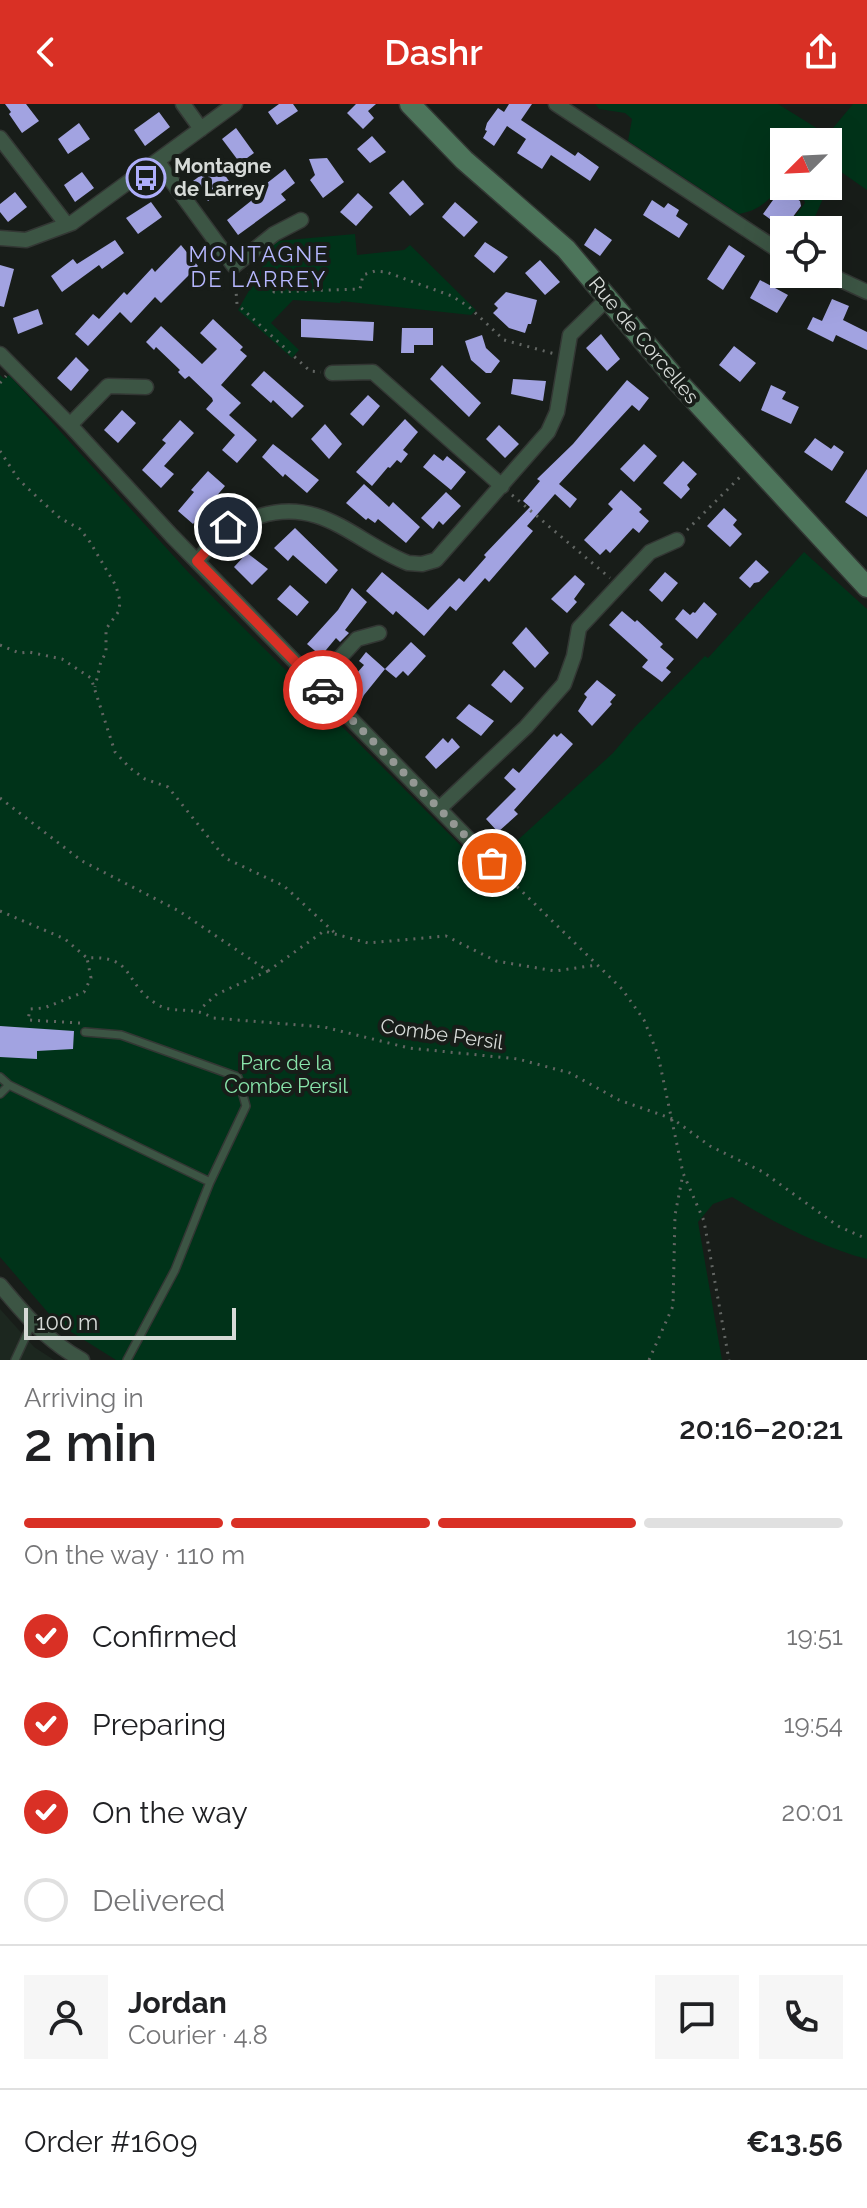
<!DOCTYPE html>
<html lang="en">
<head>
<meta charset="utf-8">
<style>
  body { margin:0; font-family:Raleway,sans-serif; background:#f6f6f6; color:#202124; height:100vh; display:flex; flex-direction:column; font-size:30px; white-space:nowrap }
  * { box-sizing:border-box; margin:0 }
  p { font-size:26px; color:#757577 }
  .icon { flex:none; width:44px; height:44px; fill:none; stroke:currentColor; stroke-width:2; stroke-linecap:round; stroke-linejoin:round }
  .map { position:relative; height:1256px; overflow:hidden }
  .panel { display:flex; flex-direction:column; background:#fff; flex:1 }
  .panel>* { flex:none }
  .needle { width:52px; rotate:246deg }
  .fabs { position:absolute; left:770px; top:24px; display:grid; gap:16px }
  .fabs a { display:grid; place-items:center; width:72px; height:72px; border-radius:0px; background:#fff; box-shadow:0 8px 32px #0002; font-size:40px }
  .scale { position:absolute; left:24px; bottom:20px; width:212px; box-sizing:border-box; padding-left:8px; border:4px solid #d6dad7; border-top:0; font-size:22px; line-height:28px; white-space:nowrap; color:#d6dad7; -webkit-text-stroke:6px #181d19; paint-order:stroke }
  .pin { position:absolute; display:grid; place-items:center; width:68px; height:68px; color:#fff; margin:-34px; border:4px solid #fff; border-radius:50%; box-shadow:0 2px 8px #0007 }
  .courier { position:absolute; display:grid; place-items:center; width:80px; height:80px; margin:-40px; border:6px solid #d93025; border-radius:50%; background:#fff; color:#222; box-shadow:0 2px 10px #0007 }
  .overview em { font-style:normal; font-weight:600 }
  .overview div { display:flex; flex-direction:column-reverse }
  .overview { display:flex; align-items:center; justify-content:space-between; height:136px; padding:0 24px }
  h1 { font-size:52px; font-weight:600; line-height:60px }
  .bar { display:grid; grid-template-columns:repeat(4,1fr); gap:12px 8px; align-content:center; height:96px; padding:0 24px }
  .bar i { height:10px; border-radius:6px; background:#e0e0e0 }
  .bar .on { background:#d93025 }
  .bar p { grid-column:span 4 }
  .line { display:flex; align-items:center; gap:20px; padding:0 24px; border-top:2px solid #e0e0e0 }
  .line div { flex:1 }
  .round { display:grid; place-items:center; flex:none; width:84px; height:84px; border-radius:0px; background:#f6f6f6 }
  ol { padding:0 24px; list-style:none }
  li { display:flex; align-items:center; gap:24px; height:88px }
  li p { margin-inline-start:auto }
  li .icon { padding:8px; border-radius:50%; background:#d93025; color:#fff; stroke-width:4 }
  li:last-child { color:#757577 }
  li i { width:44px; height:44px; border:4px solid #e0e0e0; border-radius:50% }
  header { display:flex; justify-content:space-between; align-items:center; height:104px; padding:0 24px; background:#d93025; color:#fff; font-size:36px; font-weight:600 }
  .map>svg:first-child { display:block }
</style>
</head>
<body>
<header><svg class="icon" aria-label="back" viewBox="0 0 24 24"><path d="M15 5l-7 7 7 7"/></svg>Dashr<svg class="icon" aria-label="share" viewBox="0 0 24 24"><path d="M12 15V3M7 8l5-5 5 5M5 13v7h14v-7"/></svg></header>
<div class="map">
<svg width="867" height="1256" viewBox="0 0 867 1256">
  <rect width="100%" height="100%" fill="#181d19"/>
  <!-- built -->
  <path fill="#1c271f" d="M0,1205L34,1243L54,1256H0Z"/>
  <!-- green -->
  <path fill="#003319" d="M595,0H778L823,28L833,24L853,0H867V86L831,61L828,65V38H784V70L779,74L780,84C766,98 760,106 739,110L628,37L632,15L625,9L599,5Z
    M809,82H822V97L809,126H784V138L772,131L770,125L796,111L805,99L802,91Z
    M355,130L357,151L404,146L410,141L476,206L471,211L341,197L340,199L293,196L271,219L299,246L292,254L238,206L263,162L259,156L264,146L277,137Z
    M0,271L4,275L9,271L189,469L485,766L613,649L634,624L705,552L708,554L804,448L867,505V1155C823,1144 771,1117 732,1093L713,1100L698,1118L722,1256H116L57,1219L0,1153Z"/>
  <!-- building -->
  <path fill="#a2a3e1" d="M5,0H26L39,17L22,29L9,10L11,8Z
    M279,0H293L298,7L277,21L268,8Z
    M356,0H376L368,7L374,14L363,25L347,9Z
    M509,0H532L521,16L575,52L578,48L599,63L590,77L551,51L542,65L517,49L526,35L507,22L494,42L483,34L487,27L485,26L487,19L498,4L504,8Z
    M159,8L170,23L145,42L134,26Z
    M79,19L90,35L68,50L58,35Z
    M236,24L254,49L240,59L222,35Z
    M372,32L386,48L370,59L357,45Z
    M327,54L344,78L323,94L310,76L315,71L309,55Z
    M220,64L231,80L208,97L193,77L204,69L206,74Z
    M285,65L295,79L281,90L286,96L238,131L227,116L265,86L262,83Z
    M82,68L94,84L75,98L64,81Z
    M403,76L424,100L410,112L389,89Z
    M785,87L800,97L801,102L792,114L788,112L781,123L763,110L778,89L782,92Z
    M15,88L27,103L8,118L0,108V100Z
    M358,89L373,103L356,122L340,108Z
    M652,96L664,104L668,99L679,106L676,112L688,120L679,134L643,111Z
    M151,98L162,113L138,130L126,114Z
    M455,98L478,118L464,133L442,113Z
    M595,124L612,136L600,152L584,141Z
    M115,136L124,149L102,165L99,161L62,188L51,172L73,155L77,160Z
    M485,138L508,153L494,169L474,152Z
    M181,141L198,162L161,199L155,193L131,219L120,208L88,242L75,230L93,210L99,215L124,188L127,191L152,164L155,168Z
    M729,141L745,152L723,186L707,175Z
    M540,156L560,178L545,191L525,169Z
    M0,161L14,165L4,203L0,202Z
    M760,176L788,191L777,209L750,194Z
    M506,188L537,196L531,220H528L525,229L509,224L493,209L498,204L494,200Z
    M832,195L849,202L843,216L867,228V246L836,231L833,238L807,225L813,213L822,217Z
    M38,205L43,220L18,230L13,214Z
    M213,215L243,243L240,246L247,252L221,281L241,299L229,311L257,336L237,359L222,346L235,331L206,305L213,297L212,294L189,272L185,275L178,268L180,266L156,243L154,246L146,238L161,222L202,260L217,245L200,229Z
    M301,215L374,218L373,237L301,233Z
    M402,224H433V241H414V249H401Z
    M601,230L620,255L607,267L586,244Z
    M482,231L486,244L500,257L491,269H486L471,256L465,237Z
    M734,242L756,259L740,278L719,261Z
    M76,253L89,266L71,287L57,274Z
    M442,261L481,299L469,313L430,275Z
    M264,267L304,302L292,314L273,296L271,299L251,281Z
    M513,275L546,277L543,297L511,290Z
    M627,276L649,294L639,307L632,301L559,380L577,395L570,404L555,390L527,422L533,427L489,478L485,474L456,507L450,502L424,532L396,507L393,511L366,487L382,468L428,506L459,474L464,478L486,453L484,451L530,403L523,397L540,377L537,375L573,340Z
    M771,281L786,288L782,295L799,303L791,320L761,306Z
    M368,291L380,302L363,322L350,310Z
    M122,306L136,319L118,339L104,326Z
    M405,315L418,328L403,346L408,350L401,359L397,356L390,364L388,363L372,382L356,368Z
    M180,316L194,329L164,362L174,370L161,384L142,366L166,339L162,336Z
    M325,320L342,340L329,355L311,335Z
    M499,321L519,340L505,354L486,335Z
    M815,334L831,345L834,341L844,348L832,367L804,348Z
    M273,340L319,376L307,389L285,370L283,373L262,353Z
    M644,340L657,352L634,378L620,365Z
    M434,350L443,357L447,352L466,368L451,386L423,363Z
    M683,357L697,370L687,381L690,385L681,395L663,379Z
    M867,365V413L845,398Z
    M208,367L225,382L193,420L178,407L194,388L191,386Z
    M364,380L389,403L393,398L420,423L406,439L378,415L375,419L368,414L366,416L346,399Z
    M621,386L642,405L639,408L649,417L639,429L633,424L610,449L606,445L600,451L584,436L613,405L608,400Z
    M446,388L461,402L443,421L439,417L433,425L421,414Z
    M724,404L737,416L733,421L742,430L730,443L707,422Z
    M295,424L338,466L326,480L293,451L288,457L274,444Z
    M247,449L268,465L252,481L234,463Z
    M756,456L769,468L759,478L754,479L750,484L739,474Z
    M665,468L678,479L662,498L649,486Z
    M575,471L585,480L574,495L577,498L567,509L551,495Z
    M290,481L309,498L297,512L277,495Z
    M352,484L367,498L345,526L349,529L340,538L336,534L321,552L307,540L338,506Z
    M704,498L717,510L697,535L675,515L683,505L690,511L693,508L695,509Z
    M622,507L635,518L637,516L663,540L660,543L674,555L666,564L671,568L662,578L642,563L648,556L609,521Z
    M526,523L549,549L535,564L512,539Z
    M411,538L426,552L408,572L403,567L396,574L385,565L364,591L361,597L349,587L353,582L349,578L364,561L359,557L366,548L385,565Z
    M504,566L524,584L511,599L491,581Z
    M597,576L616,591L610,598L612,600L592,622L578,607L587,593L584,590Z
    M469,600L494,617L481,632L456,614Z
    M561,629L573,640L514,706L518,710L498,728L486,715L516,685L504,674L513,664L519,669L554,630L557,633Z
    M443,634L448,639L452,634L460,643L436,665L425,653Z
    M0,922L74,927L73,945L37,947V955L0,953Z"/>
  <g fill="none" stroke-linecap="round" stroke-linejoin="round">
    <defs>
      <path id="lane" d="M85,928L121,931L238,973L246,1002L210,1078L175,1166L127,1256
        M0,973L9,981L0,990
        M9,981L210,1078
        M15,1256L32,1219"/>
      <path id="street" d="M183,0L201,25
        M556,0L784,150
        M0,34L67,121
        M157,57L234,162L274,130L301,116
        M0,134L26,136L72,119L235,0
        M828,170L867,188
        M0,250L70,321L172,432L492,759
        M332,269L373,268L502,382
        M70,321L108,282L146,283
        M197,457C220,431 225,422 260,412C322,393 355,438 408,459L422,460L436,456L548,328L557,308L570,231L608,194
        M317,579L357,535L379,529
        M440,704L526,623L564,580L574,552L579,524L650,448L677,436
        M0,1181C25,1211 47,1237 82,1256"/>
      <path id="secondary" d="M410,0L464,56L566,145L679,279L867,483"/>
    </defs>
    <!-- lane casing -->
    <use href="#lane" stroke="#333734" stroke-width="10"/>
    <!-- street casing -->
    <use href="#street" stroke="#333734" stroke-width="17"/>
    <!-- secondary casing -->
    <use href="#secondary" stroke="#333734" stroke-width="23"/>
    <!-- path -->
    <path stroke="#626663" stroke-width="3" stroke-dasharray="2 6" stroke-linecap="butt" d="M248,169L267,178L274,188L360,185L363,171L375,167L386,168L452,192L469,203L504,236L555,250
      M235,174L237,200L310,267L321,268
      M0,279L6,272
      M0,347L19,376L37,393L60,414L80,425L90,438L116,482L120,497L119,507L106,525V549L101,557L95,583
      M512,391L610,474
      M687,426L741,372
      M0,541L19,549L29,548L62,555L91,574L115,648L130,664L145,675L168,683L225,754L284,782L336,830
      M0,694L82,757L179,807L268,867L217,890L199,906
      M500,766L622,885L644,916L658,951L683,1069L704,1117L729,1256
      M0,807L65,835L87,854C135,851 123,878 155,899C174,912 190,900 213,914L324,923L409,944L518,955L570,969L619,996L673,1015L710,1042L763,1068L838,1122L867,1135
      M268,867L324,827L368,839L446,832L496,857L555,867L597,861
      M80,919L28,916L30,905L44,904L84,888L91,874L87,854
      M649,1256L673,1202L675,1111L683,1070"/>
    <!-- lane -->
    <use href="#lane" stroke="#3c5544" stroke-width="7"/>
    <!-- street -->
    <use href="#street" stroke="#3c5544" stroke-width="14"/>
    <!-- secondary -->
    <use href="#secondary" stroke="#4d755b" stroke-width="20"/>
  </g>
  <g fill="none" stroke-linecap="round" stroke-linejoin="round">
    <!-- done -->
    <path stroke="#949894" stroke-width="8" stroke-dasharray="0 14.4" d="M323,586L492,759"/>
    <!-- route -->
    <path stroke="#d93025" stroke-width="10" d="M228,423L197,457L323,586"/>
  </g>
  <!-- icons -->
  <defs>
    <symbol id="bus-ring" viewBox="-11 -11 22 22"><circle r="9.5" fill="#181d19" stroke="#aeaefb" stroke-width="1.5"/><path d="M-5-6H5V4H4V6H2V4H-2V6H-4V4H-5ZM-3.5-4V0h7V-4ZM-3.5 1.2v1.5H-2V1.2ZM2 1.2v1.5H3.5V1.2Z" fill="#aeaefb"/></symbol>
  </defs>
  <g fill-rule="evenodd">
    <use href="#bus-ring" x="124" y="52" width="44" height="44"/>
  </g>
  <g text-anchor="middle" stroke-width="8" stroke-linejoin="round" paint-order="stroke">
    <!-- poi labels -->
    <g font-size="20" font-weight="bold" fill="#d6dad7" stroke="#181d19" text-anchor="start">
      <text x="174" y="69">Montagne<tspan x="174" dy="23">de Larrey</tspan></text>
    </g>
    <!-- street labels -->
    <g font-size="20" fill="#d6dad7" stroke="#181d19">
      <text transform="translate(644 236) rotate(50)" y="7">Rue de Corcelles</text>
      <text transform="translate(442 930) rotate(8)" y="7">Combe Persil</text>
    </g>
    <!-- park labels -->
    <g font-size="20" fill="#8ae6ac" stroke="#181d19">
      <text x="286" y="966">Parc de la<tspan x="286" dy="23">Combe Persil</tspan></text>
    </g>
    <!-- neighbourhood labels -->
    <g font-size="22" letter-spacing="2" fill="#b6b7fe" stroke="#181d19">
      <text x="259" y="158">MONTAGNE<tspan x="259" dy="25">DE LARREY</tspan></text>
    </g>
  </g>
</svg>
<div class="fabs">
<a><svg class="needle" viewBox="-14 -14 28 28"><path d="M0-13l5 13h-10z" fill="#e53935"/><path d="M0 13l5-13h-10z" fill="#757577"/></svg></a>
<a><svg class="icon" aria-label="locate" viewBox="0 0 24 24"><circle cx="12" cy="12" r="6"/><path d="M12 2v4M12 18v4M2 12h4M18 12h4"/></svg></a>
</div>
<div class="scale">100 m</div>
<div class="pin" style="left:492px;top:759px;background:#ea580c"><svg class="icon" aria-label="bag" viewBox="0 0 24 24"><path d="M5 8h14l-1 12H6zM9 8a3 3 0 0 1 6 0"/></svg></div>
<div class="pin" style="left:228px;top:423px;background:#1f2937"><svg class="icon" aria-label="home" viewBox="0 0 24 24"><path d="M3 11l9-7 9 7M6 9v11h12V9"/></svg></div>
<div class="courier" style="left:323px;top:586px"><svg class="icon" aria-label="car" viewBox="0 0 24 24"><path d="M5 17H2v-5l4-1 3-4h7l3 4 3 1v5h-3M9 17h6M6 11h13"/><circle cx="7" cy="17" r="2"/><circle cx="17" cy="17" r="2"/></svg></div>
</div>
<section class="panel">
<div class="overview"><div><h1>2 min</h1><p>Arriving in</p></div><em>20:16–20:21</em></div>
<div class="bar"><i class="on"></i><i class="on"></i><i class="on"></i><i></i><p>On the way · 110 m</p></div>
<ol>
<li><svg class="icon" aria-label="check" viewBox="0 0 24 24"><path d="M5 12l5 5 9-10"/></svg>Confirmed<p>19:51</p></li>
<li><svg class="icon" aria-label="check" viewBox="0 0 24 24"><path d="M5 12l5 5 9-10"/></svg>Preparing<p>19:54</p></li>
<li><svg class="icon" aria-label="check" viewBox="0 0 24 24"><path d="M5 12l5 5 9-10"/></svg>On the way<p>20:01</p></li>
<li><i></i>Delivered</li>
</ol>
<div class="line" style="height:144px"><a class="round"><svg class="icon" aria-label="person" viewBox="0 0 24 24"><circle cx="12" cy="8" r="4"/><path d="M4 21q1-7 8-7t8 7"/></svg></a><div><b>Jordan</b><p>Courier · 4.8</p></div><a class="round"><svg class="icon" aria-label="chat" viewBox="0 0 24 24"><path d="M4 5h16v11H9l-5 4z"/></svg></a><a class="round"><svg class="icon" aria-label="phone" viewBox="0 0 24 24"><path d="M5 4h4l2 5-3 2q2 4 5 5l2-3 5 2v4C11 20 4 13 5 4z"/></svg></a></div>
<div class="line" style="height:104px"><div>Order #1609</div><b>€13.56</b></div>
</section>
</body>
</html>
